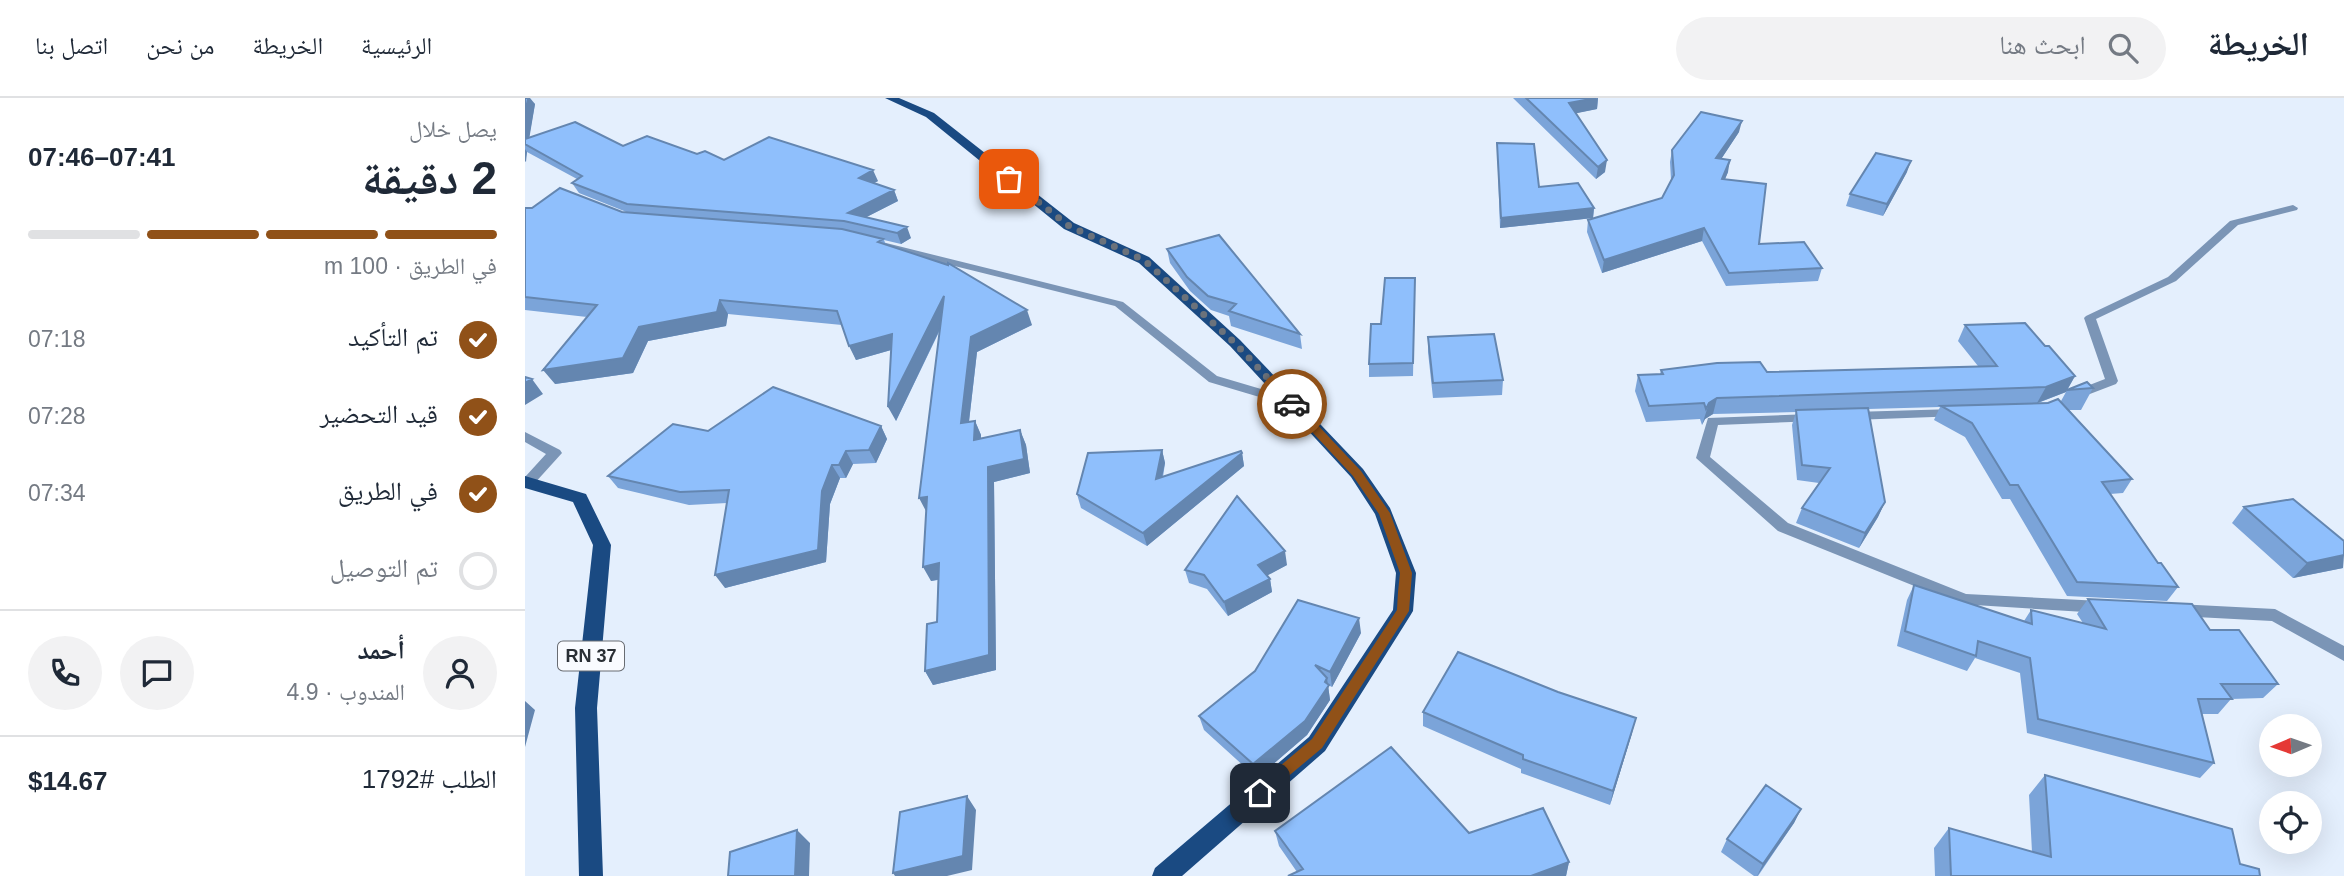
<!DOCTYPE html>
<html lang="ar">
<head>
<meta charset="utf-8">
<style>
  body { margin:0; font-family:Arial,"Noto Naskh Arabic",sans-serif; background:#f2f2f3; color:#1f2937; direction:rtl; height:100vh; display:flex; flex-direction:column; font-size:26px; white-space:nowrap }
  * { box-sizing:border-box; margin:0 }
  p { font-size:23px; color:#747a83 }
  .icon { flex:none; width:38px; height:38px; fill:none; stroke:currentColor; stroke-width:2; stroke-linecap:round; stroke-linejoin:round }
  .map { position:relative; flex:1; overflow:hidden; direction:ltr }
  .drawer { display:flex; flex-direction:column; background:#fff; width:525px }
  .drawer>* { flex:none }
  .needle { width:46px; rotate:268deg }
  .controls { position:absolute; left:1734px; top:616px; display:grid; gap:14px }
  .controls a { display:grid; place-items:center; width:63px; height:63px; border-radius:50%; background:#fff; box-shadow:0 7px 28px #0002; font-size:35px }
  .pin { position:absolute; display:grid; place-items:center; width:60px; height:60px; color:#fff; margin:-30px; border-radius:14px; box-shadow:0 4px 10px #0006 }
  .courier { position:absolute; display:grid; place-items:center; width:70px; height:70px; margin:-35px; border:5px solid #905118; border-radius:50%; background:#fff; color:#222; box-shadow:0 2px 9px #0007 }
  .head em { font-style:normal; font-weight:700 }
  .head div { display:flex; flex-direction:column-reverse }
  .head { display:flex; align-items:center; justify-content:space-between; height:119px; padding:0 28px }
  h1 { font-size:46px; font-weight:700; line-height:52px }
  .bar { display:grid; grid-template-columns:repeat(4,1fr); gap:10px 7px; align-content:center; height:84px; padding:0 28px }
  .bar i { height:9px; border-radius:5px; background:#e0e1e3 }
  .bar .selected { background:#905118 }
  .bar p { grid-column:span 4 }
  .line { display:flex; align-items:center; gap:18px; padding:0 28px; border-top:2px solid #e0e1e3 }
  .line div { flex:1 }
  .round { display:grid; place-items:center; flex:none; width:74px; height:74px; border-radius:37px; background:#f2f2f3 }
  ol { padding:0 28px; list-style:none }
  li { display:flex; align-items:center; gap:21px; height:77px }
  li p { margin-inline-start:auto }
  li .icon { padding:7px; border-radius:50%; background:#905118; color:#fff; stroke-width:4 }
  li:last-child { color:#747a83 }
  li i { width:38px; height:38px; border:4px solid #e0e1e3; border-radius:50% }
  header { display:flex; align-items:center; gap:42px; box-sizing:border-box; height:98px; padding:0 35px; background:#fff; border-bottom:2px solid #e0e1e3 }
  header strong { font-size:33px }
  nav { display:flex; gap:38px; margin-inline-start:auto; font-size:24px }
  .search { width:490px; height:63px; background:#f2f2f3; display:flex; align-items:center; gap:18px; box-sizing:border-box; padding:0 24px; border-radius:38px; color:#747a83; font-size:26px }
  main { display:flex; flex:1; min-height:0 }
  .map>svg:first-child { display:block }
</style>
</head>
<body>
<header>
<strong>الخريطة</strong>
<div class="search"><svg class="icon" aria-label="search" viewBox="0 0 24 24"><circle cx="10" cy="10" r="6"/><path d="M15 15l6 6"/></svg>ابحث هنا</div>
<nav><a>الرئيسية</a><a>الخريطة</a><a>من نحن</a><a>اتصل بنا</a></nav>
</header>
<main>
<div class="map">
<svg width="1819" height="778" viewBox="0 0 1819 778">
  <rect width="100%" height="100%" fill="#e4effd"/>
  <g fill="none" stroke-linecap="round" stroke-linejoin="round">
    <!-- minor -->
    <path fill="#7b95b6" fill-rule="evenodd" d="M1768,107L1773,110L1772,112L1713,127L1651,183L1571,221L1593,283L1591,286L1557,299H1549L1547,296L1549,293L1580,281L1559,220L1561,218L1643,179L1705,123Z
      M349,142L598,204L692,278L770,301L771,304L765,308L684,284L590,208L345,147V143Z
      M1430,311L1436,315L1435,318L1328,322L1322,318L1328,314Z
      M1287,316L1294,320L1292,323L1193,327L1185,359L1263,425L1441,496L1576,503L1582,505L1584,509L1582,513L1576,515L1434,506L1253,433L1171,360L1183,320Z
      M0,334L35,352L37,355L8,387L0,388V379L21,356L0,344Z
      M1652,506L1750,511L1819,548V563L1747,523L1652,518L1646,516L1644,512L1646,508Z"/>
    <!-- primary -->
    <path fill="#1a4a82" fill-rule="evenodd" d="M360,0H374L409,15L549,125L624,159L715,242L838,371L865,410L891,475L888,513L885,518L800,653L657,778H627L630,770L784,639L868,512L871,475L850,416L826,379L705,248L614,165L539,131L401,19Z
      M0,378L61,396L86,447L72,610L78,778H54L50,610L68,447L48,404L0,390Z"/>
  </g>
  <!-- wall -->
  <path fill="#7ba4d9" fill-rule="evenodd" d="M0,0L10,6L4,39L172,56L199,62L353,83L349,85L369,92L373,103L341,119L386,140L376,146L359,142L361,147L507,227L452,254L444,324L450,323L456,337V341L495,332L501,347L505,375L469,384L471,572L408,587L400,573L412,524L413,482L406,483L415,232L371,323L366,252L331,262L317,227L203,216L201,228L123,243L108,275L30,286L62,219L0,212V110L104,115L54,95L47,85L52,81L2,54L0,64Z
    M988,0H1073L1072,11L1051,15L1080,74L1071,81Z
    M1214,34L1196,61L1203,74L1200,81L1234,146L1297,170L1293,183L1201,188L1177,143L1077,175L1062,134L1063,122L1137,100L1146,82L1145,64L1147,52Z
    M972,45L1014,89L1069,110L1068,120L975,130Z
    M1382,74L1358,118L1321,108L1325,96Z
    M642,151L775,236L777,251L706,228L704,218L686,212L665,193L645,165Z
    M890,180L888,278L844,279V266Z
    M1440,227L1520,248L1550,278L1542,292L1568,290L1556,312H1544L1607,381L1598,395L1585,396L1633,465L1653,489L1642,503L1542,498L1485,401H1477L1440,339L1409,322L1415,309L1343,311L1360,404L1353,419L1334,450L1271,425L1277,410L1294,385L1272,382L1267,327L1271,314L1188,316L1180,321L1177,327L1175,321L1121,324L1110,293L1113,277L1135,276L1136,272L1242,274L1453,268L1433,243ZM1541,294L1536,303L1513,305Z
    M903,239L978,282L977,297L908,300L903,254Z
    M356,328L362,341L351,365L328,366L321,380H315L305,406L301,464L200,490L202,405L164,407L93,390L83,378Z
    M637,352L640,365L638,379L717,355L719,368L622,448L556,410L552,396Z
    M1719,409L1818,470L1768,480L1707,425Z
    M762,467L742,477L745,481L747,494L703,518L682,491L664,485L660,472Z
    M1389,487L1499,523L1506,512L1558,525L1552,516L1563,501L1685,532L1753,586L1738,600L1706,601L1693,616H1677L1689,665L1675,680L1502,635L1495,575L1450,560L1442,573L1372,548L1382,502Z
    M836,535L807,589L803,587L805,602L782,637L732,680L679,632L674,618Z
    M898,614L1107,635L1085,707L996,675V671L898,628Z
    M1520,677L1715,766L1735,778H1410L1409,750L1424,730L1507,754L1504,697Z
    M1276,711L1269,725L1233,778H1229L1196,754L1202,741Z
    M750,733L944,735L1044,764L1041,778H763L772,774L754,748Z"/>
  <!-- shaded-wall -->
  <path fill="#6486b0" d="M3,0H5L10,6L3,48L0,46V17Z
    M1073,0L1072,11L1043,17L1044,5Z
    M1217,23L1214,34L1189,72L1191,60Z
    M0,51L2,54L1,64L0,63Z
    M1082,62L1080,74L1071,81L1073,69Z
    M1205,62L1203,74L1195,93L1197,81Z
    M1386,63L1382,74L1358,118L1362,106Z
    M348,72L353,83L339,90L334,80Z
    M369,92L373,103L330,125L323,115Z
    M1069,110L1068,120L975,130L976,120Z
    M382,129L386,140L376,146L372,135Z
    M1179,130L1177,143L1077,175L1079,162Z
    M419,198L424,212L371,323L363,309Z
    M195,202L203,216L201,228L123,243L108,275L30,286L18,272L114,229Z
    M502,212L507,227L452,254L442,340L436,325L446,239Z
    M367,236L373,250L331,262L324,248Z
    M1550,278L1541,294L1512,305L1521,289Z
    M7,281L18,296L0,307V285Z
    M1192,300L1188,316L1180,321L1177,327L1184,305Z
    M450,323L456,337L455,357L449,342Z
    M356,328L362,341L351,365L344,352Z
    M495,332L501,347L505,375L469,384L471,572L408,587L400,573L463,369Z
    M637,352L640,365L634,394L631,381Z
    M321,353L328,366L321,380L314,367Z
    M717,355L719,368L622,448L618,435Z
    M307,367L315,380L305,406L301,464L200,490L190,477L297,393Z
    M402,399V415L394,400Z
    M1360,404L1353,419L1334,450L1340,435Z
    M760,453L762,467L736,481L733,467Z
    M1819,457L1818,470L1768,480L1782,465Z
    M414,465L421,480L406,483L398,469Z
    M745,481L747,494L703,518L699,504Z
    M834,520L836,535L807,589L805,574Z
    M802,580L805,602L782,637L732,680L728,666L800,584Z
    M0,603L10,612L0,649Z
    M1111,620L1107,635L1085,707L1088,693Z
    M442,698L451,712L447,772L422,778H370L368,775Z
    M1276,711L1269,725L1232,778L1238,766Z
    M272,732L285,745L284,778H270Z
    M1044,764L1041,778H1006Z"/>
  <!-- building -->
  <path fill="#8fbffc" stroke="#6486b0" stroke-width="2" d="M0,0H3L0,17Z
    M1001,0H1071L1044,5L1082,62L1073,69Z
    M1176,14L1217,23L1191,60L1205,62L1197,81L1241,86L1234,146L1279,144L1297,170L1204,175L1179,130L1079,162L1063,122L1137,100L1149,77L1147,52Z
    M50,24L98,48L122,38L172,56L180,53L199,62L244,39L348,72L334,80L369,92L323,115L382,129L372,135L319,123L102,106L47,85L57,78L0,46V41Z
    M972,45L1009,46L1014,89L1053,85L1069,110L976,120Z
    M1351,55L1386,63L1362,106L1325,96Z
    M35,90L97,114L317,131L358,141L353,144L423,167V165L502,212L446,239L436,325L450,323L449,342L495,332L499,361L463,369L464,557L400,573L402,526L412,524L414,465L398,469L402,399L394,400L419,198L363,309L367,236L324,248L312,213L195,202L192,214L114,229L98,260L18,272L72,207L0,199V110H7Z
    M694,137L775,236L704,213L711,206L683,198L662,179L642,151Z
    M860,180H890L888,265L844,266L846,226H856Z
    M1500,225L1520,248H1524L1550,278L1521,289L1192,300L1184,305L1181,311L1179,305L1124,308L1113,277L1138,276L1136,272L1192,265L1235,264L1242,274L1472,268L1440,227Z
    M969,236L978,282L908,285L903,239Z
    M0,279L7,281L0,285Z
    M1562,284L1568,290L1542,292Z
    M248,289L356,328L344,352L321,353L314,367H307L297,393L293,452L190,477L204,392L155,394L83,378L148,326L183,333Z
    M1533,301L1607,381L1577,384L1633,465H1636L1653,489L1552,484L1493,387H1485L1447,325L1416,308L1523,305Z
    M1343,310L1360,404L1340,435L1277,410L1305,370L1277,367L1271,312Z
    M637,352L631,381L716,353L717,355L618,435L552,396L563,355Z
    M712,398L760,453L733,467L745,481L699,504L679,477L660,472Z
    M1768,401L1819,443V457L1782,465L1719,409Z
    M1389,487L1507,526L1506,512L1581,531L1563,501L1667,506L1685,532H1714L1753,586H1696L1707,601H1673L1689,665L1513,621L1505,560L1453,543L1451,558L1380,533Z
    M773,502L834,520L805,574L790,567L802,580L800,584L804,587L780,623L728,666L674,618L730,573Z
    M933,554L1033,594L1111,620L1088,693L998,661V657L898,614Z
    M866,649L944,735L1018,710L1044,764L1006,778H763L778,771L750,733Z
    M1520,677L1707,731L1715,766L1734,771L1735,778H1426L1424,730L1526,759Z
    M1241,687L1276,711L1238,766L1202,741Z
    M442,698L438,758L368,775L375,714Z
    M272,732L270,778H203L205,754Z"/>
  <!-- route -->
  <path fill="#905118" d="M763,304H771L836,373L865,415L887,475L884,513L797,650L735,702L727,695L729,690L787,641L872,512L873,494L875,475L854,416L828,378L763,308Z"/>
  <g fill="none" stroke-linecap="round" stroke-linejoin="round">
    <!-- done -->
    <path stroke="#6b727b" stroke-width="7" stroke-dasharray="0 12.6" d="M484,81L544,128L619,162L710,245L767,306"/>
  </g>
  <g text-anchor="middle" stroke-width="7" stroke-linejoin="round" paint-order="stroke">
    <!-- shield labels -->
    <rect fill="#f9fbff" stroke="#686c72" stroke-width="2" x="33" y="543.5" width="66" height="29" rx="5"/>
    <g font-size="18" font-weight="bold" fill="#2a2f35">
      <text x="66" y="564">RN 37</text>
    </g>
  </g>
</svg>
<div class="controls">
<a><svg class="needle" viewBox="-14 -14 28 28"><path d="M0-13l5 13h-10z" fill="#e53935"/><path d="M0 13l5-13h-10z" fill="#747a83"/></svg></a>
<a><svg class="icon" aria-label="locate" viewBox="0 0 24 24"><circle cx="12" cy="12" r="6"/><path d="M12 2v4M12 18v4M2 12h4M18 12h4"/></svg></a>
</div>
<div class="pin" style="left:484px;top:81px;background:#ea580c"><svg class="icon" aria-label="bag" viewBox="0 0 24 24"><path d="M5 8h14l-1 12H6zM9 8a3 3 0 0 1 6 0"/></svg></div>
<div class="pin" style="left:735px;top:695px;background:#1f2937"><svg class="icon" aria-label="home" viewBox="0 0 24 24"><path d="M3 11l9-7 9 7M6 9v11h12V9"/></svg></div>
<div class="courier" style="left:767px;top:306px"><svg class="icon" aria-label="car" viewBox="0 0 24 24"><path d="M5 17H2v-5l4-1 3-4h7l3 4 3 1v5h-3M9 17h6M6 11h13"/><circle cx="7" cy="17" r="2"/><circle cx="17" cy="17" r="2"/></svg></div>
</div>
<section class="drawer">
<div class="head"><div><h1>2 دقيقة</h1><p>يصل خلال</p></div><em>07:41–07:46</em></div>
<div class="bar"><i class="selected"></i><i class="selected"></i><i class="selected"></i><i></i><p>في الطريق · 100 m</p></div>
<ol>
<li><svg class="icon" aria-label="check" viewBox="0 0 24 24"><path d="M5 12l5 5 9-10"/></svg>تم التأكيد<p>07:18</p></li>
<li><svg class="icon" aria-label="check" viewBox="0 0 24 24"><path d="M5 12l5 5 9-10"/></svg>قيد التحضير<p>07:28</p></li>
<li><svg class="icon" aria-label="check" viewBox="0 0 24 24"><path d="M5 12l5 5 9-10"/></svg>في الطريق<p>07:34</p></li>
<li><i></i>تم التوصيل</li>
</ol>
<div class="line" style="height:126px"><a class="round"><svg class="icon" aria-label="person" viewBox="0 0 24 24"><circle cx="12" cy="8" r="4"/><path d="M4 21q1-7 8-7t8 7"/></svg></a><div><b>أحمد</b><p>المندوب · 4.9</p></div><a class="round"><svg class="icon" aria-label="chat" viewBox="0 0 24 24"><path d="M4 5h16v11H9l-5 4z"/></svg></a><a class="round"><svg class="icon" aria-label="phone" viewBox="0 0 24 24"><path d="M5 4h4l2 5-3 2q2 4 5 5l2-3 5 2v4C11 20 4 13 5 4z"/></svg></a></div>
<div class="line" style="height:91px"><div>الطلب #1792</div><b>$14.67</b></div>
</section>
</main>
</body>
</html>
